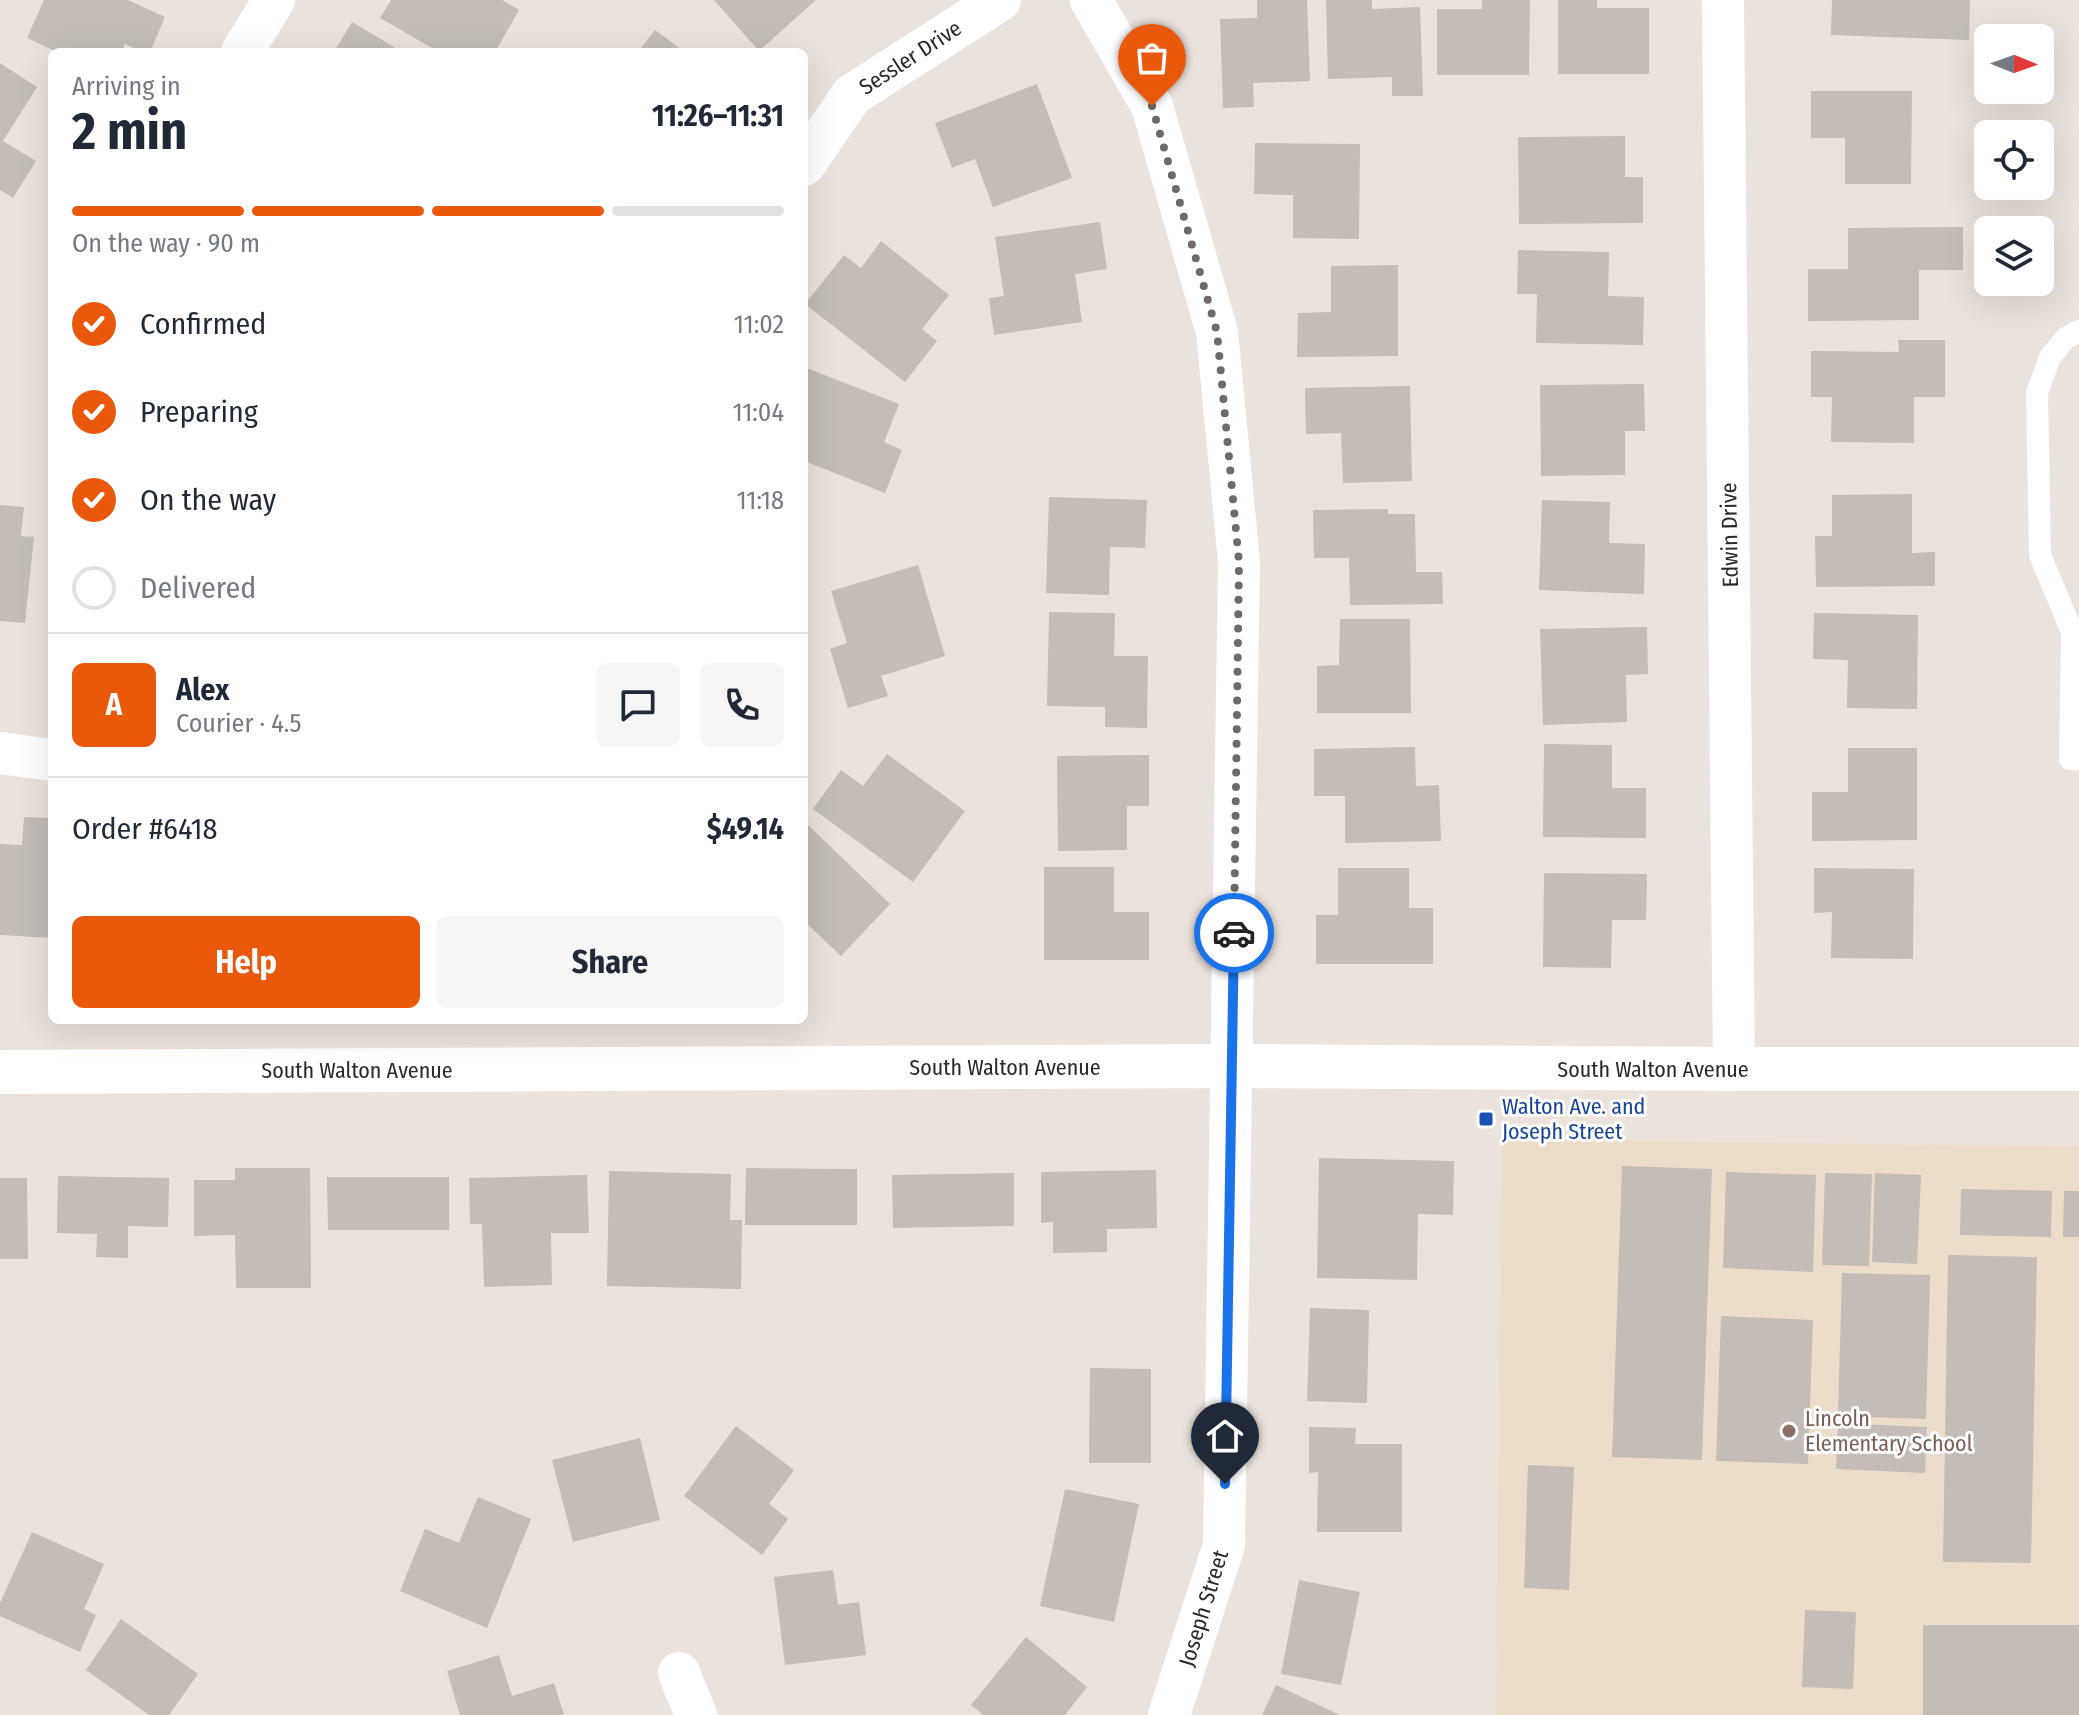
<!DOCTYPE html>
<html lang="en">
<head>
<meta charset="utf-8">
<style>
  body { margin:0; font-family:"Fira Sans Condensed",sans-serif; background:#f6f6f7; color:#1f2937; height:100vh; display:flex; flex-direction:column; font-size:30px; white-space:nowrap }
  * { box-sizing:border-box; margin:0 }
  p { font-size:26px; color:#747a83 }
  .icon { flex:none; width:44px; height:44px; fill:none; stroke:currentColor; stroke-width:2; stroke-linecap:round; stroke-linejoin:round }
  .map { position:relative; flex:1; overflow:hidden }
  .sheet { position:absolute; left:48px; top:48px; width:760px; height:976px; display:flex; flex-direction:column; background:#fff; border-radius:12px; box-shadow:0 8px 32px #0002 }
  .sheet>* { flex:none }
  .needle { width:52px; rotate:91deg }
  .controls { position:absolute; left:1974px; top:24px; display:grid; gap:16px }
  .controls a { display:grid; place-items:center; width:80px; height:80px; border-radius:12px; background:#fff; box-shadow:0 8px 32px #0002; font-size:40px }
  .pin { position:absolute; display:grid; place-items:center; width:68px; height:68px; color:#fff; margin:-82px -34px; border-radius:50% 50% 50% 0; rotate:-45deg; box-shadow:0 0 8px #0007 }
  .pin .icon { rotate:45deg }
  .courier { position:absolute; display:grid; place-items:center; width:80px; height:80px; margin:-40px; border:6px solid #1a73e8; border-radius:50%; background:#fff; color:#222; box-shadow:0 2px 10px #0007 }
  .headline em { font-style:normal; font-weight:700 }
  .headline div { display:flex; flex-direction:column-reverse }
  .headline { display:flex; align-items:center; justify-content:space-between; height:136px; padding:0 24px }
  h1 { font-size:52px; font-weight:700; line-height:60px }
  .bar { display:grid; grid-template-columns:repeat(4,1fr); gap:12px 8px; align-content:center; height:96px; padding:0 24px }
  .bar i { height:10px; border-radius:6px; background:#e0e1e3 }
  .bar .current { background:#ea580c }
  .bar p { grid-column:span 4 }
  .line { display:flex; align-items:center; gap:20px; padding:0 24px; border-top:2px solid #e0e1e3 }
  .line div { flex:1 }
  .round { display:grid; place-items:center; flex:none; width:84px; height:84px; border-radius:12px; background:#f6f6f7 }
  ol { padding:0 24px; list-style:none }
  li { display:flex; align-items:center; gap:24px; height:88px }
  li p { margin-inline-start:auto }
  li .icon { padding:8px; border-radius:50%; background:#ea580c; color:#fff; stroke-width:4 }
  li:last-child { color:#747a83 }
  li i { width:44px; height:44px; border:4px solid #e0e1e3; border-radius:50% }
  .button { display:flex; gap:16px; margin-top:auto; padding:16px 24px }
  .button a { flex:1; height:92px; border-radius:12px; background:#ea580c; color:#fff; font-size:32px; font-weight:700; line-height:92px; text-align:center }
  .button a+a { background:#f6f6f7; color:#1f2937 }
  .map>svg:first-child { display:block }
</style>
</head>
<body>
<div class="map">
<svg width="2079" height="1715" viewBox="0 0 2079 1715">
  <rect width="100%" height="100%" fill="#ebe2db"/>
  <!-- education -->
  <path fill="#ecddca" d="M1502,1139L2079,1147V1715H1496Z"/>
  <!-- building -->
  <path fill="#c3bcb7" d="M44,0H128L165,17L150,52H143L125,44L121,52H57L27,38Z
    M391,0H502L519,10L495,52H439L380,18Z
    M714,0H816L759,51Z
    M1257,0H1307L1310,81L1253,83L1254,107L1223,108L1220,19L1257,18Z
    M1326,0H1372V9L1420,7L1423,96H1392V77L1328,79Z
    M1482,0H1530L1529,75H1437V9H1482Z
    M1558,0H1597V8H1649V74H1558Z
    M1832,0H1970L1969,40L1831,35Z
    M352,22L394,47L391,52H334Z
    M655,30L685,52H638Z
    M0,63L37,87L3,141L36,161L13,198L0,190Z
    M1037,84L1072,178L993,207L975,159L952,168L935,123Z
    M1811,91H1912L1911,184H1845V138H1811Z
    M1625,136V177H1643V223L1519,224L1518,137Z
    M1255,143L1360,144L1359,239L1293,238V195L1254,194Z
    M1100,222L1107,269L1075,274L1082,322L994,335L989,298L1004,296L995,237Z
    M1963,227V270H1919V320L1808,321V269H1848V228Z
    M881,241L949,295L922,329L937,341L905,382L805,304L844,255L861,268Z
    M1518,250L1609,252L1608,296L1644,297L1643,345L1536,343L1537,294H1517Z
    M1398,265V356L1297,357L1298,313L1331,312V266Z
    M1898,340H1945V397H1914V443L1831,442L1832,397H1811V351L1899,352Z
    M804,367L899,404L884,442L902,450L885,493L804,461Z
    M1644,384L1645,431H1625V475L1541,476L1540,385Z
    M1410,386L1412,481L1343,483L1341,433L1306,434L1305,388Z
    M1912,494V553L1935,552V586L1816,587L1815,536H1832V495Z
    M1049,497L1147,500L1145,548L1110,547L1109,595L1046,593Z
    M1542,500L1610,502L1609,543L1645,544L1644,594L1539,590Z
    M0,505L24,507L21,536L34,537L25,623L0,621Z
    M1388,509V514H1415L1416,572H1442L1443,604L1350,605L1349,558H1314L1313,510Z
    M918,565L945,656L881,676L888,696L848,708L830,649L847,643L831,591Z
    M1049,612L1115,613L1114,656H1148L1147,728L1105,727V707L1047,706Z
    M1814,613L1918,615L1917,709L1847,708L1848,660L1813,659Z
    M1340,619H1410L1411,713H1317V666L1339,665Z
    M1647,627L1648,674L1626,675L1627,722L1543,725L1540,629Z
    M1544,744L1612,745V788H1646V838L1543,837Z
    M1415,747L1416,786L1439,785L1441,841L1345,843V796H1314V749Z
    M1848,748H1917V840L1812,841V792H1848Z
    M887,754L965,811L913,882L813,809L841,770L863,786Z
    M1149,755V806H1127V850L1058,851L1057,756Z
    M24,817L52,818V938L0,935V844L22,845Z
    M804,821L890,904L841,956L804,921Z
    M1044,867H1114V912H1149V960H1044Z
    M1338,868H1409V908H1433V964H1316V915H1338Z
    M1814,868L1914,869L1913,959L1831,958L1832,912L1814,913Z
    M1544,873L1647,874L1646,920H1612L1611,968L1543,967Z
    M1319,1158L1454,1161L1453,1215L1418,1214L1417,1280L1317,1278Z
    M1622,1166L1712,1169L1702,1460L1612,1457Z
    M235,1168H310L311,1288H236L235,1235L194,1236V1180H235Z
    M746,1168L857,1169V1225H745Z
    M1156,1170L1157,1228L1107,1229V1252L1053,1253V1222L1041,1223V1172Z
    M609,1171L731,1174L730,1220H742L741,1289L607,1286Z
    M1726,1172L1816,1175L1813,1272L1723,1268Z
    M1014,1173V1226L893,1228L892,1175Z
    M1825,1173L1872,1174L1869,1266L1822,1265Z
    M1875,1173L1921,1175L1917,1264L1872,1262Z
    M587,1175L589,1233H551L552,1285L484,1287L482,1224H470L469,1178Z
    M58,1176L169,1178L168,1227L128,1226V1258L96,1257L97,1234L57,1233Z
    M327,1177H449V1230H328Z
    M0,1178H27L28,1259H0Z
    M1961,1189L2052,1191L2051,1237L1960,1235Z
    M2064,1191H2079V1237H2063Z
    M1948,1255L2037,1257L2031,1563L1943,1562Z
    M1842,1273L1930,1275L1926,1419L1838,1416Z
    M1310,1308L1369,1310L1367,1403L1307,1401Z
    M1721,1316L1813,1320L1808,1464L1716,1461Z
    M1090,1368L1151,1369V1463H1089Z
    M1838,1423L1927,1427L1925,1473L1836,1469Z
    M736,1426L794,1470L769,1504L788,1519L762,1555L684,1496Z
    M1309,1427L1356,1428L1355,1444H1402V1532H1317L1318,1472L1309,1473Z
    M640,1438L660,1520L573,1542L552,1460Z
    M1528,1465L1574,1467L1569,1590L1524,1588Z
    M1065,1489L1139,1504L1114,1622L1040,1606Z
    M478,1497L531,1519L487,1628L400,1591L425,1529L459,1543Z
    M32,1532L104,1564L84,1609L96,1615L80,1652L0,1616V1603Z
    M833,1570L838,1605L859,1602L866,1655L785,1665L774,1577Z
    M1299,1580L1360,1592L1341,1685L1281,1674Z
    M1805,1610L1856,1612L1853,1689L1802,1687Z
    M121,1619L198,1674L169,1715H149L86,1670Z
    M1923,1625H2079V1715H1923Z
    M1026,1637L1087,1687L1065,1715H983L971,1705Z
    M499,1655L512,1696L554,1683L564,1715H460L447,1671Z
    M1276,1685L1340,1715H1262Z"/>
  <g fill="none" stroke-linecap="round" stroke-linejoin="round">
    <!-- service -->
    <path stroke="#fff" stroke-width="22" d="M2072,632L2040,555L2037,393L2050,357L2066,338L2079,331
      M2079,632H2072L2070,759H2079"/>
    <!-- minor -->
    <path stroke="#fff" stroke-width="42" d="M1091,0L1152,106L1217,332L1239,562L1224,1545L1169,1715
      M1723,0L1734,1069
      M242,52L274,0
      M804,165L852,95L1000,0
      M0,753L52,760
      M679,1673L696,1715"/>
    <!-- tertiary -->
    <path stroke="#fff" stroke-width="44" d="M0,1072L1232,1066L1734,1069H2079"/>
  </g>
  <g fill="none" stroke-linecap="round" stroke-linejoin="round">
    <!-- done -->
    <path stroke="#6d6a67" stroke-width="8" stroke-dasharray="0 14.4" d="M1152,106L1217,332L1239,562L1234,933"/>
    <!-- route -->
    <path stroke="#1a73e8" stroke-width="10" d="M1225,1484L1234,933"/>
  </g>
  <!-- markers -->
  <rect fill="#1a4fb4" stroke="#fff" stroke-width="3" x="1478" y="1111" width="16" height="16" rx="4"/>
  <circle fill="#8d6e63" stroke="#fff" stroke-width="3" cx="1789" cy="1431" r="8"/>
  <g text-anchor="middle" stroke-width="6" stroke-linejoin="round" paint-order="stroke">
    <!-- street labels -->
    <g font-size="22" fill="#292929" stroke="#fff">
      <text transform="translate(910 57) rotate(-33)" y="8">Sessler Drive</text>
      <text transform="translate(1729 535) rotate(-91)" y="8">Edwin Drive</text>
      <text x="1005" y="1075">South Walton Avenue</text>
      <text x="1653" y="1077">South Walton Avenue</text>
      <text x="357" y="1078">South Walton Avenue</text>
      <text transform="translate(1203 1608) rotate(-73)" y="8">Joseph Street</text>
    </g>
    <!-- transit labels -->
    <g font-size="22" fill="#164399" stroke="#fff" text-anchor="start">
      <text x="1502" y="1114">Walton Ave. and<tspan x="1502" dy="25">Joseph Street</tspan></text>
    </g>
    <!-- education labels -->
    <g font-size="22" fill="#785e54" stroke="#fff" text-anchor="start">
      <text x="1805" y="1426">Lincoln<tspan x="1805" dy="25">Elementary School</tspan></text>
    </g>
  </g>
</svg>
<div class="controls">
<a><svg class="needle" viewBox="-14 -14 28 28"><path d="M0-13l5 13h-10z" fill="#e53935"/><path d="M0 13l5-13h-10z" fill="#747a83"/></svg></a>
<a><svg class="icon" aria-label="locate" viewBox="0 0 24 24"><circle cx="12" cy="12" r="6"/><path d="M12 2v4M12 18v4M2 12h4M18 12h4"/></svg></a>
<a><svg class="icon" aria-label="layers" viewBox="0 0 24 24"><path d="M12 4l9 5-9 5-9-5zM3 14l9 5 9-5"/></svg></a>
</div>
<div class="pin" style="left:1152px;top:106px;background:#ea580c"><svg class="icon" aria-label="bag" viewBox="0 0 24 24"><path d="M5 8h14l-1 12H6zM9 8a3 3 0 0 1 6 0"/></svg></div>
<div class="pin" style="left:1225px;top:1484px;background:#1f2937"><svg class="icon" aria-label="home" viewBox="0 0 24 24"><path d="M3 11l9-7 9 7M6 9v11h12V9"/></svg></div>
<div class="courier" style="left:1234px;top:933px"><svg class="icon" aria-label="car" viewBox="0 0 24 24"><path d="M5 17H2v-5l4-1 3-4h7l3 4 3 1v5h-3M9 17h6M6 11h13"/><circle cx="7" cy="17" r="2"/><circle cx="17" cy="17" r="2"/></svg></div>
<section class="sheet">
<div class="headline"><div><h1>2 min</h1><p>Arriving in</p></div><em>11:26–11:31</em></div>
<div class="bar"><i class="current"></i><i class="current"></i><i class="current"></i><i></i><p>On the way · 90 m</p></div>
<ol>
<li><svg class="icon" aria-label="check" viewBox="0 0 24 24"><path d="M5 12l5 5 9-10"/></svg>Confirmed<p>11:02</p></li>
<li><svg class="icon" aria-label="check" viewBox="0 0 24 24"><path d="M5 12l5 5 9-10"/></svg>Preparing<p>11:04</p></li>
<li><svg class="icon" aria-label="check" viewBox="0 0 24 24"><path d="M5 12l5 5 9-10"/></svg>On the way<p>11:18</p></li>
<li><i></i>Delivered</li>
</ol>
<div class="line" style="height:144px"><b class="round" style="background:#ea580c;color:#fff">A</b><div><b>Alex</b><p>Courier · 4.5</p></div><a class="round"><svg class="icon" aria-label="chat" viewBox="0 0 24 24"><path d="M4 5h16v11H9l-5 4z"/></svg></a><a class="round"><svg class="icon" aria-label="phone" viewBox="0 0 24 24"><path d="M5 4h4l2 5-3 2q2 4 5 5l2-3 5 2v4C11 20 4 13 5 4z"/></svg></a></div>
<div class="line" style="height:104px"><div>Order #6418</div><b>$49.14</b></div>
<div class="button"><a>Help</a><a>Share</a></div>
</section>
</div>
</body>
</html>
